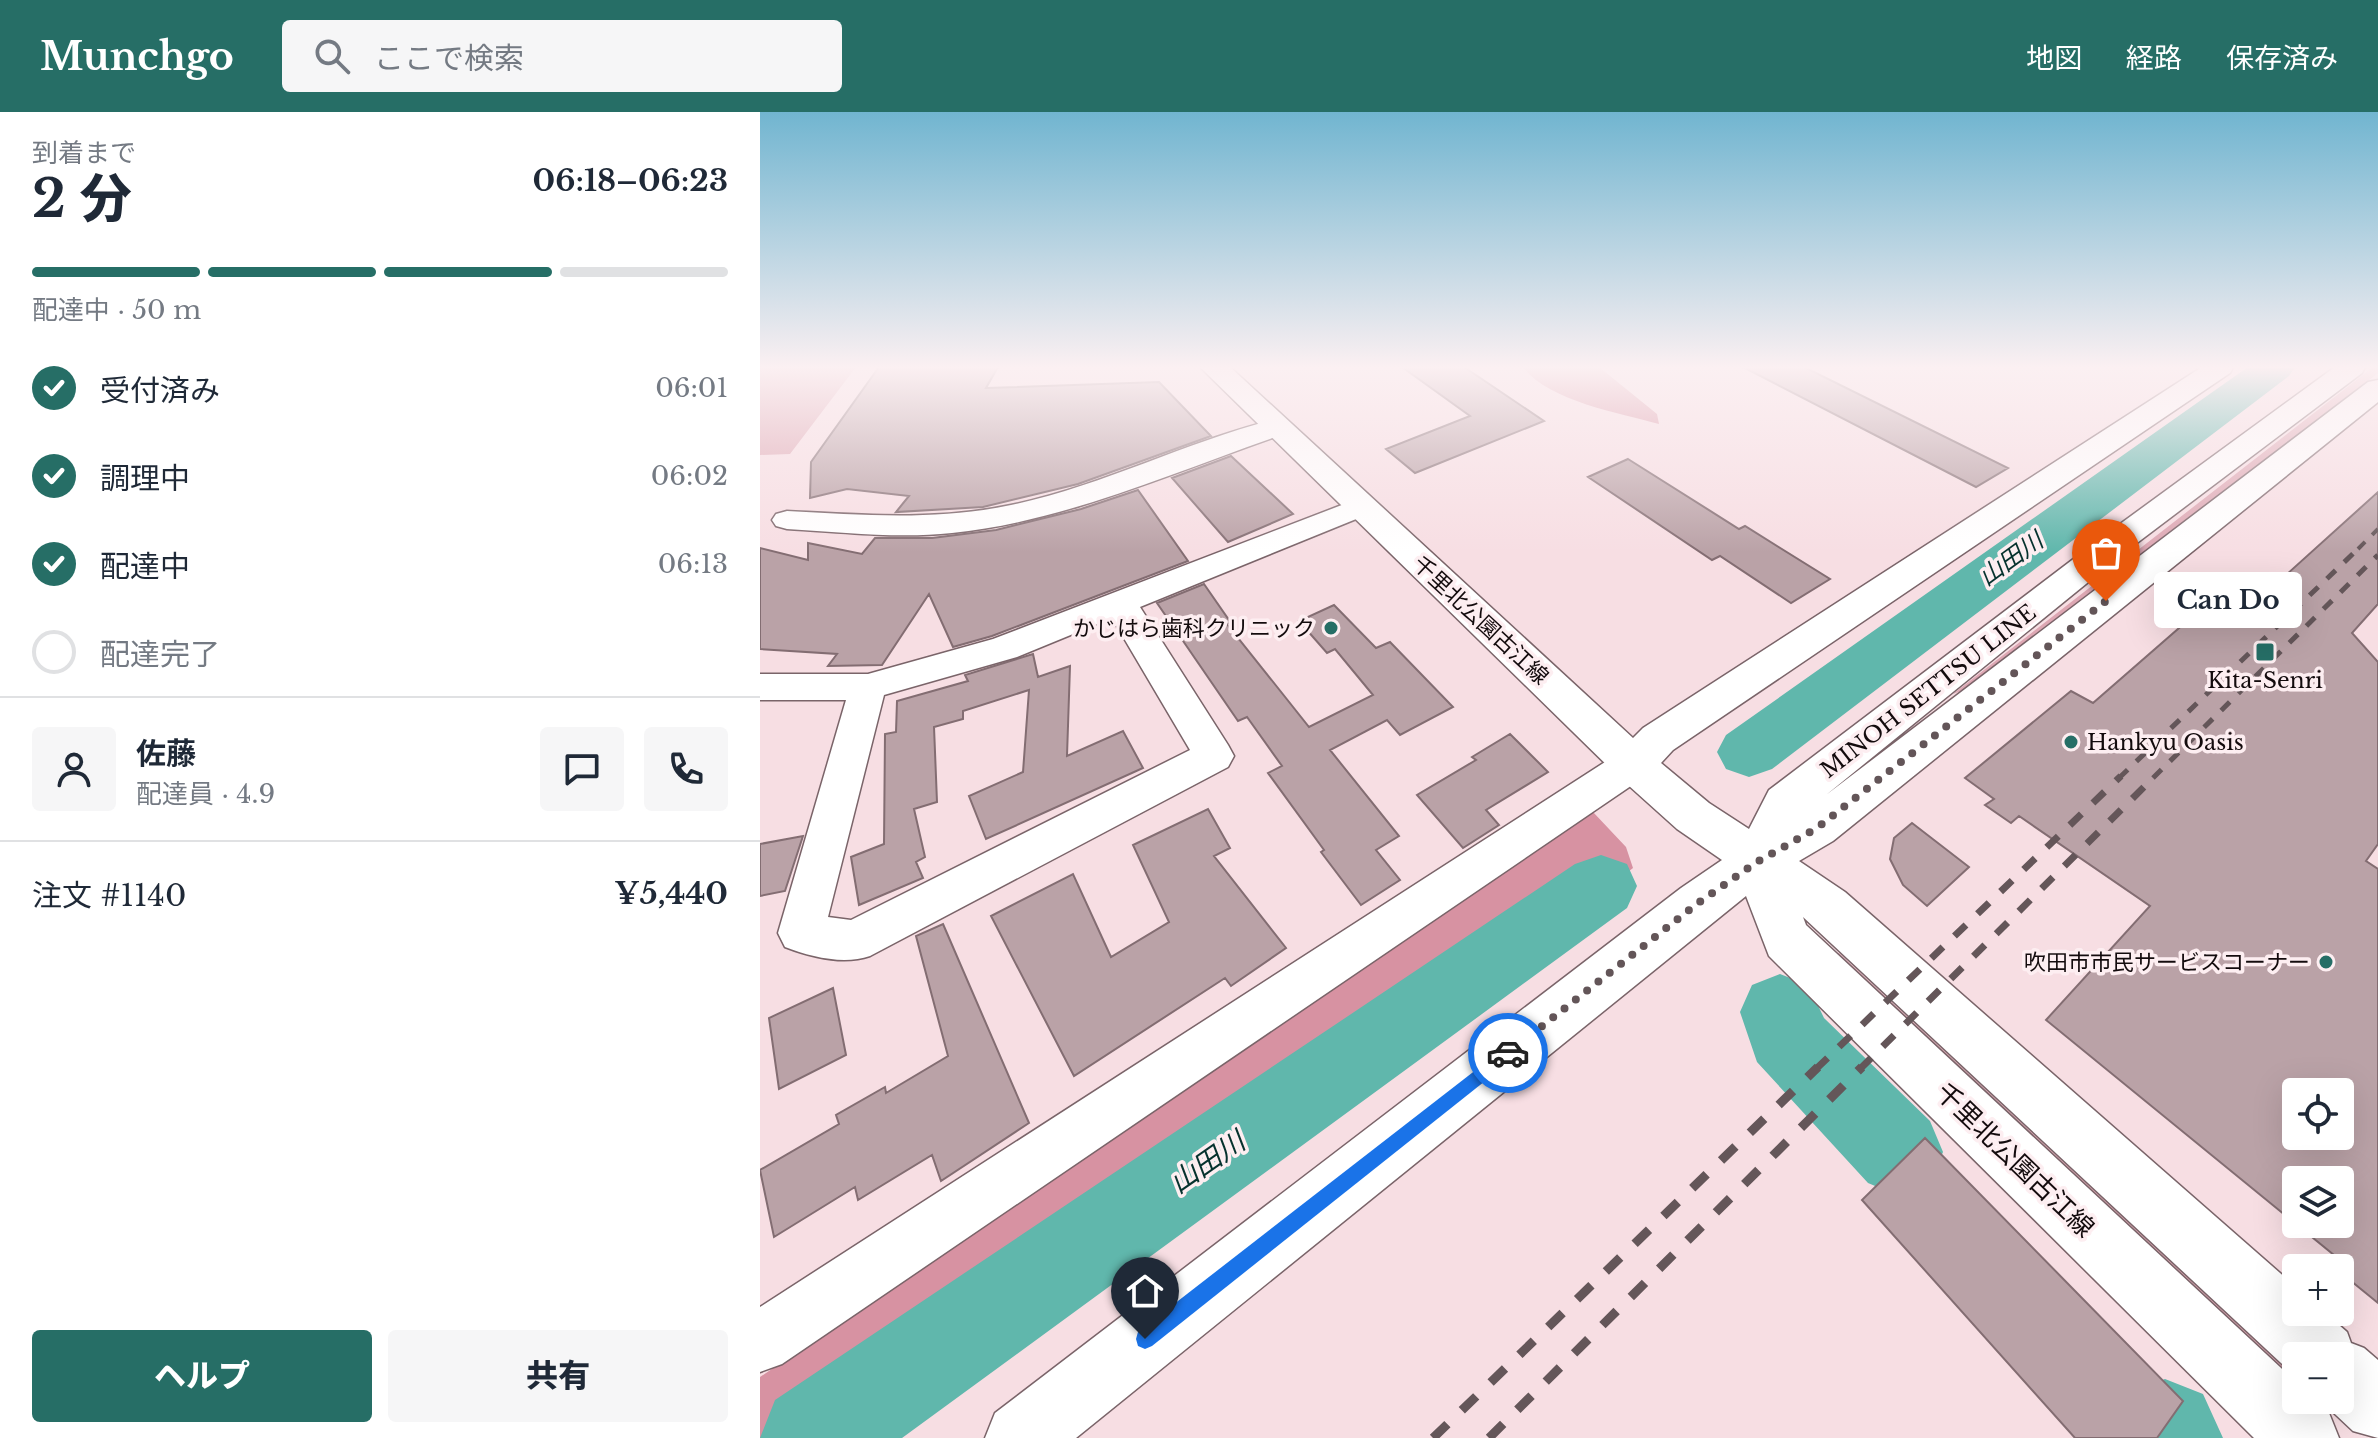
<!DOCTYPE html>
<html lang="ja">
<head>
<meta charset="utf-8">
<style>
  body { margin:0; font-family:"Libre Baskerville","Noto Sans JP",serif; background:#f6f6f7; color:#1f2937; height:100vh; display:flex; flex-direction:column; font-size:30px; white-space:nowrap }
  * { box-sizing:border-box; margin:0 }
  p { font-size:26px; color:#747a83 }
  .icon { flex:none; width:44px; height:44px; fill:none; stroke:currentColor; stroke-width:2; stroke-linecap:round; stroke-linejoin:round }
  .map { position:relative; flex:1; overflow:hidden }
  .details { display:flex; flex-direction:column; background:#fff; width:760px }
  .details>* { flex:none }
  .tools { position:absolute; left:1522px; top:966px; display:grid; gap:16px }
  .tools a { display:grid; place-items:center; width:72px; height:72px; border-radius:8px; background:#fff; box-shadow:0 8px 32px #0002; font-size:40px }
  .pin { position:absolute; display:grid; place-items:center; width:68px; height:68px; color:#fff; margin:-82px -34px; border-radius:50% 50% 50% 0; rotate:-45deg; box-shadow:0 0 8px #0007 }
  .pin .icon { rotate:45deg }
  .courier { position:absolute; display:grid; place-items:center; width:80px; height:80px; margin:-40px; border:6px solid #1a73e8; border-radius:50%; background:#fff; color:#222; box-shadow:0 2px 10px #0007 }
  .bubble { position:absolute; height:56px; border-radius:8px; background:#fff; box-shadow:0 8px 32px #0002; font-size:26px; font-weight:800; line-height:56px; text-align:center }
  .headline em { font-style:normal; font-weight:800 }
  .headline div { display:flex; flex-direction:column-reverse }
  .headline { display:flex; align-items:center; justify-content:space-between; height:136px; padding:0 32px }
  h1 { font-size:52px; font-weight:800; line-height:60px }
  .bar { display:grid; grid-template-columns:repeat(4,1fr); gap:12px 8px; align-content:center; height:96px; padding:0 32px }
  .bar i { height:10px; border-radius:6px; background:#e0e1e3 }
  .bar .selected { background:#266e66 }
  .bar p { grid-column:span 4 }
  .line { display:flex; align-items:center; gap:20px; padding:0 32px; border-top:2px solid #e0e1e3 }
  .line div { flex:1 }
  .round { display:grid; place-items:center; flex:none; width:84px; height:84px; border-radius:8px; background:#f6f6f7 }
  ol { padding:0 32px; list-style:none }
  li { display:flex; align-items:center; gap:24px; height:88px }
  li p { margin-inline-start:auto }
  li .icon { padding:8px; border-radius:50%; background:#266e66; color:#fff; stroke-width:4 }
  li:last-child { color:#747a83 }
  li i { width:44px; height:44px; border:4px solid #e0e1e3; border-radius:50% }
  .action { display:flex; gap:16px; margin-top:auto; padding:16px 32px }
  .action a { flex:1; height:92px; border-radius:8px; background:#266e66; color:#fff; font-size:32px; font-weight:800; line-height:92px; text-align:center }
  .action a+a { background:#f6f6f7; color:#1f2937 }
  header { display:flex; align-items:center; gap:48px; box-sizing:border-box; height:112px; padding:0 40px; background:#266e66; color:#fff }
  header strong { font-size:38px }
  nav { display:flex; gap:44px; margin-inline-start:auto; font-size:28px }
  .search { width:560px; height:72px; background:#f6f6f7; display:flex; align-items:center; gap:20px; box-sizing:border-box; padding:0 28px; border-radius:8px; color:#747a83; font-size:30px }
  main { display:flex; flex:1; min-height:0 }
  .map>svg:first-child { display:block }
</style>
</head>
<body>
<header>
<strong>Munchgo</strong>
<div class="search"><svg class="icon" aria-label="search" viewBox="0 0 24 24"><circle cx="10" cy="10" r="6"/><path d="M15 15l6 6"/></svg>ここで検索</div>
<nav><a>地図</a><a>経路</a><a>保存済み</a></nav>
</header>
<main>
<section class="details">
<div class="headline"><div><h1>2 分</h1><p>到着まで</p></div><em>06:18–06:23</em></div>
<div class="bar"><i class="selected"></i><i class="selected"></i><i class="selected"></i><i></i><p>配達中 · 50 m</p></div>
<ol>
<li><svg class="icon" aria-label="check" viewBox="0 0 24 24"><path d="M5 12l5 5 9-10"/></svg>受付済み<p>06:01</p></li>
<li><svg class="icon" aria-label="check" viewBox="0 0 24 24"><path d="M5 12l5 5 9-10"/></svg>調理中<p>06:02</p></li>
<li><svg class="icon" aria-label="check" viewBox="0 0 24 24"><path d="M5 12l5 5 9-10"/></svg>配達中<p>06:13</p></li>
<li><i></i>配達完了</li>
</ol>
<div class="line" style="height:144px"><a class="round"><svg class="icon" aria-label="person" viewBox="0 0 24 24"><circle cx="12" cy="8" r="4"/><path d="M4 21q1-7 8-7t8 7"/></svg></a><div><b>佐藤</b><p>配達員 · 4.9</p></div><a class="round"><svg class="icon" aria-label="chat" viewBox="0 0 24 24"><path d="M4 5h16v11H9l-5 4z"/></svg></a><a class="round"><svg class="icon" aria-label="phone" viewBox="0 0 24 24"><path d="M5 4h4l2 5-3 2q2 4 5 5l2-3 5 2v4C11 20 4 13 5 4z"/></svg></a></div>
<div class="line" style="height:104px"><div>注文 #1140</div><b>¥5,440</b></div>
<div class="action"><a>ヘルプ</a><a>共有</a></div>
</section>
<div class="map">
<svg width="1618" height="1326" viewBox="0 0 1618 1326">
  <rect width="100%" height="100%" fill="#f7dee3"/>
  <!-- green -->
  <path fill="#dda7b3" d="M0,255H96L30,342L0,343Z
    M1613,255H1618V261L1230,568L1193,582Z
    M1071,841H1079L1536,1266V1285Z"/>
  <!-- forest -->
  <path fill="#d792a2" d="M763,255H839L897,302L899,312C859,301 788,289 763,255Z
    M833,700L866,735L873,756L849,775L838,764L34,1326H0V1265Z"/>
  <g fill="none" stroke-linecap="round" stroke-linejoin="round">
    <!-- river -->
    <path fill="#60b7ac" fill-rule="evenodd" d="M1488,255H1535L1529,264L1012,657L989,665L966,657L957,640L966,623Z
      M841,743L867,752L877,774L867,796L142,1326H0L15,1288L815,752Z
      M1020,862L1048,873L1064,906L1170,1009L1183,1040L1170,1071L1139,1084L1108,1071L997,950L980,900L992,873Z
      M1405,1267L1443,1282L1463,1326H1354L1352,1320L1367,1282Z"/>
  </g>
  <!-- building -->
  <path fill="#baa2a7" stroke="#836d72" stroke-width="2" fill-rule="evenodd" d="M119,255H238L226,276L399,270L451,324L318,372L223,395L136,400L149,384L87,377L50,386L51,350Z
    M642,255H704L784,309L655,361L626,337L710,304Z
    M983,255H1044L1248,356L1216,375Z
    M471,344L533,402L468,430L412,366Z
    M868,347L979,417L985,414L1070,467L1031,491L960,444L952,448L828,365Z
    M378,378L428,449L232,524L193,535L169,482L122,553L68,554L77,542L0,537V436L48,448V431L102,442L115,426H172L236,418L321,397Z
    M1618,380V492L1592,521L1618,550V732L1606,749L1618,757V1191L1580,1160V1148L1536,1112H1580V1068H1536V1112L1286,908L1390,794L1259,704L1251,711L1225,693L1234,687L1205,666L1311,579L1333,591L1465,476L1495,491ZM1536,980H1580V1024H1536Z
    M444,472L471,511L467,512L549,615L613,583L575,537L567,541L539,509L574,493L616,536L630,530L693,595L640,623L627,608L570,638L639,724L616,738L640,768L601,793L561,740L564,738L508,661L522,654L487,605L478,609L397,491Z
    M273,542L278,565L310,554L307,644L363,619L383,656L226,727L209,684L263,660L269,578L203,599V607L174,615L177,690L154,697L165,745L156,750L163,766L99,793L91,745L124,732L125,622L136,620L137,589L208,569L205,563Z
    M750,622L788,660L726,698L739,713L703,736L657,683L716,648L712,645Z
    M448,697L470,736L454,744L526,836L471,874L465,866L314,964L231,804L313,762L351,845L409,810L373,733Z
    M1152,711L1209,755L1167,794L1143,773L1130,747L1134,726Z
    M43,724L25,779L0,784V732Z
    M183,812L269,1011L181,1069L172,1043L98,1088L95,1075L14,1125L0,1058L79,1012L76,1003L125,975L126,981L188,944L156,824Z
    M73,876L86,943L19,977L9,906Z
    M1165,1026L1423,1289L1397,1326H1315L1102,1088Z"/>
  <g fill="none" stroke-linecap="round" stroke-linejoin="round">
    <defs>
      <path id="street" d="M517,307L527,309L531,315L527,321C418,358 308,409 192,421C138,427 82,420 27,417L16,414L12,408L16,402L27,399C103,403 176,409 251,393C343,374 427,329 517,307Z
        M600,386L611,389L615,395L611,401L380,495L468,633L474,644L468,655L110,844C84,853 51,845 25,835L18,821L86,588H0V562H108L233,527ZM352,506L430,638L91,808L68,805L124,583L257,545Z
        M873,637L887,641L893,652L887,663L22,1252L0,1260V1195L859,641Z"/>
      <path id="secondary" d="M440,255H470L873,626L883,616L1442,255H1473L1470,261L913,638L901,651L949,691L989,717L1009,678L1345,423L1575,255H1605L1602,261L1369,437L1066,683L1608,270L1618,268V290L1073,729L1039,749L1085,780L1536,1175V1200H1564L1587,1220L1591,1231L1604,1236L1618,1248V1326L1593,1319L1560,1288H1580V1244H1536V1265L1043,805L1046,813L1536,1270V1288H1555L1569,1301L1579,1326H1494L1009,844L986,784L316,1326H225L235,1301L921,776L962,748L917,717L858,664Z"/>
    </defs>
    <!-- street casing -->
    <use href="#street" stroke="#7a6469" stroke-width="3"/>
    <!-- secondary casing -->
    <use href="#secondary" stroke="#7a6469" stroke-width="3"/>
    <!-- street -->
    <use href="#street" fill="#fff" fill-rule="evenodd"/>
    <!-- secondary -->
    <use href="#secondary" fill="#fff" fill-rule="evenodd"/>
    <!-- rail-far3 -->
    <path stroke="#645659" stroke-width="4" stroke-dasharray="10 10" stroke-linecap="butt" d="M1598,437L1618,417"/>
    <!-- rail-far2 -->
    <path stroke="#645659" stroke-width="5" stroke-dasharray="12 12" stroke-linecap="butt" d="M1359,666L1600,435
      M1393,666L1618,443"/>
    <!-- rail-far1 -->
    <path stroke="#645659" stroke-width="7" stroke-dasharray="16 16" stroke-linecap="butt" d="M1056,957L1361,664
      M1100,957L1395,664"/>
    <!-- rail -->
    <path stroke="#645659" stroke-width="9" stroke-dasharray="20 20" stroke-linecap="butt" d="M673,1326L1058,955
      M729,1326L1102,955"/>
  </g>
  <!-- sky -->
  <linearGradient id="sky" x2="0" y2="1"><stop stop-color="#71b5d0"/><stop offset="0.58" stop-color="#fbf0f2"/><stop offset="1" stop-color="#fbf0f2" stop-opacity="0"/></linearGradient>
  <rect width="1618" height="440" fill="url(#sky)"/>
  <!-- route -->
  <path fill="#1a73e8" d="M748,933L756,941L754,946L392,1234L385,1237L378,1234L376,1227L378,1220Z"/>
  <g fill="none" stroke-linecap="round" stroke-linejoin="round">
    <!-- done -->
    <path stroke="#635558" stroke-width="8" stroke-dasharray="0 14.4" d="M748,941L938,791L997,750L1057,716L1346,489"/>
  </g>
  <!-- markers -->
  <g fill="#266e66" stroke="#fdeef1" stroke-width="3">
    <circle cx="571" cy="516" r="8"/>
    <rect x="1495" y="530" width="20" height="20" rx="4"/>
    <circle cx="1311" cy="630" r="8"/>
    <circle cx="1566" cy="850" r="8"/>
  </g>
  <g text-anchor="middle" stroke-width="7" stroke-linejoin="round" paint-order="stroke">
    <!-- street labels -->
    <g font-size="22" fill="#130b0d" stroke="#fdeef1">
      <text transform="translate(721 508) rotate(43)" y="8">千里北公園古江線</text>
      <text transform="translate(1168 579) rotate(-38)" y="8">MINOH SETTSU LINE</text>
    </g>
    <!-- poi labels -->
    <g font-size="22" fill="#130b0d" stroke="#fdeef1" text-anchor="end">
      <text x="555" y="524">かじはら歯科クリニック</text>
      <text x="1505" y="576" text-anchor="middle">Kita-Senri</text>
      <text x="1327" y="638" text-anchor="start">Hankyu Oasis</text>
      <text x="1550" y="858">吹田市市民サービスコーナー</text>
    </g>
    <!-- water labels -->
    <g font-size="24" font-style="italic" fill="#06322e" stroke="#fdeef1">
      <text transform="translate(1251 447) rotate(-36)" y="8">山田川</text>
    </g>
    <!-- near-street labels -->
    <g font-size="26" fill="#130b0d" stroke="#fdeef1">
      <text transform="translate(1255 1048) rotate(44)" y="9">千里北公園古江線</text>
    </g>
    <!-- near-water labels -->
    <g font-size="28" font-style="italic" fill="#06322e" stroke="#fdeef1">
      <text transform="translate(447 1050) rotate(-35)" y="10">山田川</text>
    </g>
  </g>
</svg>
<div class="tools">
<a><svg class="icon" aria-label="locate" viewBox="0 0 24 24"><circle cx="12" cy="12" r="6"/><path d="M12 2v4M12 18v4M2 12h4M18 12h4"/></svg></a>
<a><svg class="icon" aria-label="layers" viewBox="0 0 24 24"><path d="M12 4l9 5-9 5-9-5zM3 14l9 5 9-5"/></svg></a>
<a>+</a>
<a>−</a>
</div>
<div class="pin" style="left:1346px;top:489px;background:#ea580c"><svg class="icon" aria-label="bag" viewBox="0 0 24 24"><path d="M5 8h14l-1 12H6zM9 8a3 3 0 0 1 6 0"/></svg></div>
<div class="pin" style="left:385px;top:1227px;background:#1f2937"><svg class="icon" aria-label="home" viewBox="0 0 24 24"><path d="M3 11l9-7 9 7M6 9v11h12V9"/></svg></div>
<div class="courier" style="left:748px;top:941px"><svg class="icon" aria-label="car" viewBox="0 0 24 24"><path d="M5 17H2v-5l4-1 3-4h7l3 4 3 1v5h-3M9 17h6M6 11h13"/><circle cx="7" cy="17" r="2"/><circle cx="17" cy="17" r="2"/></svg></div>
<div class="bubble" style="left:1394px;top:460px;width:148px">Can Do</div>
</div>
</main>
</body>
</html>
